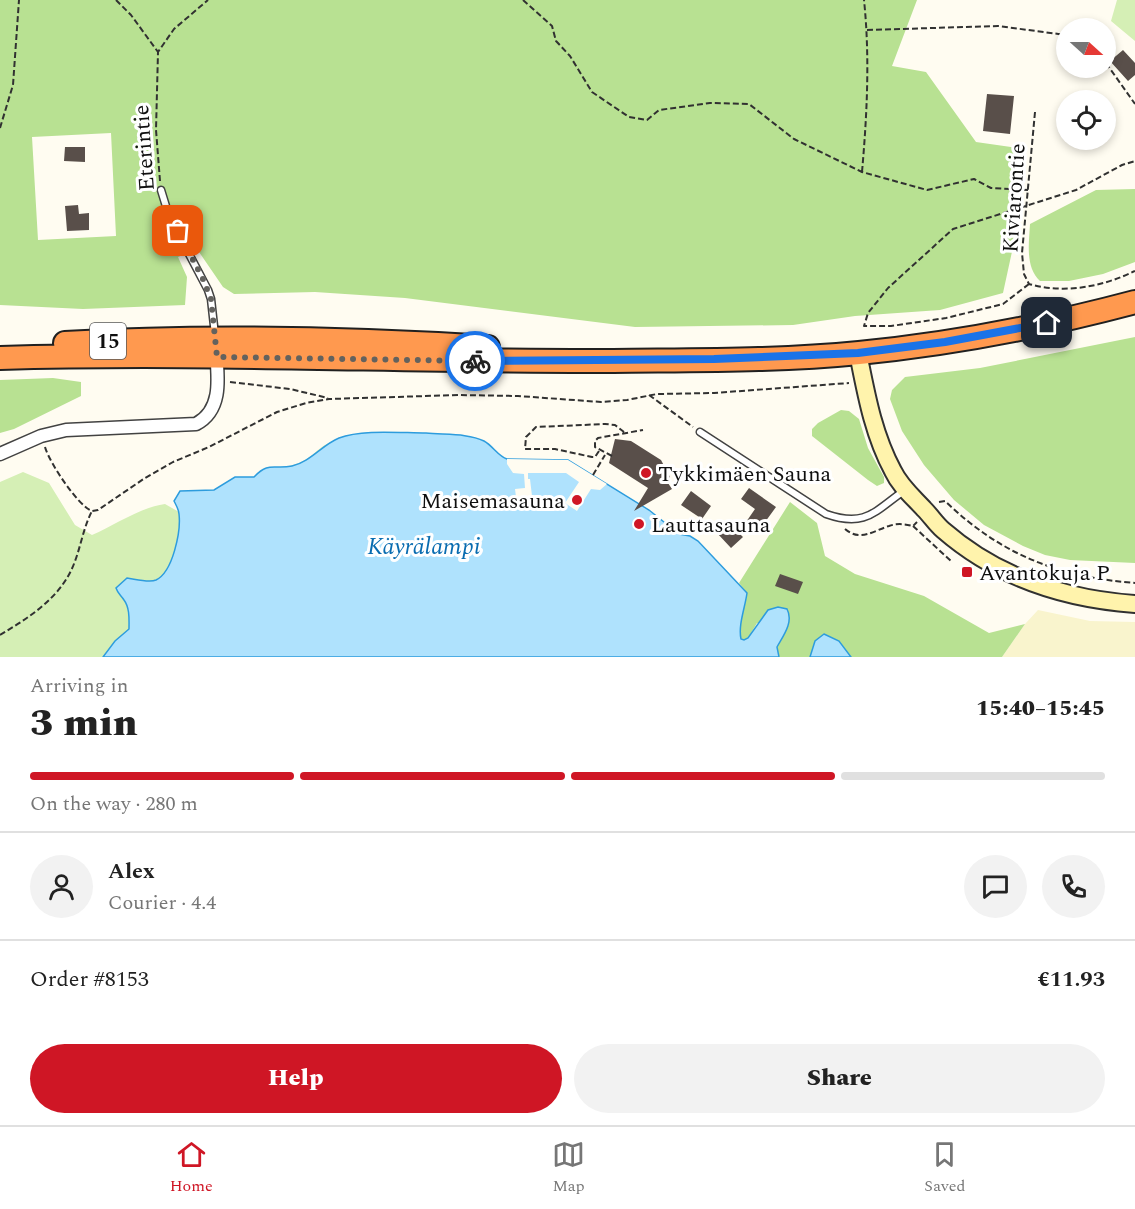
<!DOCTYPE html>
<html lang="en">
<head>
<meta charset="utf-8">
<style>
  body { margin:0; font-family:Spectral,serif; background:#f2f2f2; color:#222; height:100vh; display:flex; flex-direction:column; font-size:22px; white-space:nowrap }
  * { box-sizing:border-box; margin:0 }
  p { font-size:20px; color:#767676 }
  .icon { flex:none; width:33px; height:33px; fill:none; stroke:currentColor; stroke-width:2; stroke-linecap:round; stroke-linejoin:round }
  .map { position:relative; height:657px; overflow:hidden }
  .sheet { display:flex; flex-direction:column; background:#fff; flex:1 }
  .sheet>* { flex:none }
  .needle { width:39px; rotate:111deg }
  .fabs { position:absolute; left:1056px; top:18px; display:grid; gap:12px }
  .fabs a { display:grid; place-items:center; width:60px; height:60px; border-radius:50%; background:#fff; box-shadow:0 3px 9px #0003; font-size:30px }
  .pin { position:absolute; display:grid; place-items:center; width:51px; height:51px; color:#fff; margin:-26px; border-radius:12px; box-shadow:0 3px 9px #0006 }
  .courier { position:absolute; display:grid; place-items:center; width:60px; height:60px; margin:-30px; border:4px solid #1a73e8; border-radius:50%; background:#fff; color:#222; box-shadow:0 2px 8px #0007 }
  .headline em { font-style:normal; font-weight:800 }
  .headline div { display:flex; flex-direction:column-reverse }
  .headline { display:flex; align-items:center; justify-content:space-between; height:102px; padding:0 30px }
  h1 { font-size:39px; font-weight:800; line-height:45px }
  .bar { display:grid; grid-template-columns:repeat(4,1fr); gap:9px 6px; align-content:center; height:72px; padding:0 30px }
  .bar i { height:8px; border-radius:4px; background:#e0e0e0 }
  .bar .on { background:#cf1625 }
  .bar p { grid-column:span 4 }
  .line { display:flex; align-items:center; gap:15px; padding:0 30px; border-top:2px solid #e0e0e0 }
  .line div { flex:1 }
  .round { display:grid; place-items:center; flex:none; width:63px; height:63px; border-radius:32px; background:#f2f2f2 }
  .action { display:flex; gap:12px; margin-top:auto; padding:12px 30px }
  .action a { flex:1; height:69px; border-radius:36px; background:#cf1625; color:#fff; font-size:24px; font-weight:800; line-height:69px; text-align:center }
  .action a+a { background:#f2f2f2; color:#222 }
  .tabs { display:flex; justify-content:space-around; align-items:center; height:84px; border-top:2px solid #e0e0e0; background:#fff; font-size:16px; color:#767676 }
  .tabs a { display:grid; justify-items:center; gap:3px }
  .tabs .on { color:#cf1625 }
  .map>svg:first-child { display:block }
</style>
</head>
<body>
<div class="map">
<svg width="1135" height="657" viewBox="0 0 1135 657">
  <rect width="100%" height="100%" fill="#fffcf1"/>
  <!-- farmland -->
  <path fill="#f9f4cd" d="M1038,610L1090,621L1135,622V657H1002L1025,624Z"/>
  <!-- green -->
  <path fill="#d5efb5" d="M1117,0H1135V41L1111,21Z
    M367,434L140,657H0V482L23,472L49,483L75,525L92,535C115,525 141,507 165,504L179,512L174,501L180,491L214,490L235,477H254C269,461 276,471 293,465C304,462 310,457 318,450C332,438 349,436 367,434Z"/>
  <!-- forest -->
  <path fill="#b8e192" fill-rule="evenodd" d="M0,0H917L892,66L926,72L976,142L1018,148L1013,247L1003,293L940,310L855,316L793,325L635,327L405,298L315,292L234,294L223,287L197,249L178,257L187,277L185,305L83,309L0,305ZM111,133L116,236L38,240L32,137Z
    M1135,189V262L1103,274L1069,281H1040C1025,267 1029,243 1030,224L1096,190Z
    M1135,337V563L1070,560L1045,555L1023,546L984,525L954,500L924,465L902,431L890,399L892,390L905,377L980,368Z
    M53,378L81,382V396L14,429L0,433V380Z
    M841,410L849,411L859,419L868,448L884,477V483L877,486L868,480L812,436V429L818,423Z
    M790,502L817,523L825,556L855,574L924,596L989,633L1025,624L1002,657H851L839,641H815L810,657H779L777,647L789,624L757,623L748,638L744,640L741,639C738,624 745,608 747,593L739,583Z"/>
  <!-- water -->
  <path fill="#afe2fd" stroke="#2d9cdd" stroke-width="1.5" d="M426,433C444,435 468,433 484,441C493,446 498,456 507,459L568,460L649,510L679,534L690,536L698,541L747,593C745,608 738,625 741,639L744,640L748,638L768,610L778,607L787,609C794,622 783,636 777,647L779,657H103L115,641L129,629C129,620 130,608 124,600C121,595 118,594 116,588L127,578C135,579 149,583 156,580C173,572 181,531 179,514C179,510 176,505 174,501L180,491L214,490L235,477H254C269,461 274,470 292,466C310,462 322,445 339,438C362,429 401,433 426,433Z
    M824,634L839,641L851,657H810L815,641Z"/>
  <!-- pier -->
  <path fill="#fffcf1" d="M507,459L568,460L607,484L600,490L591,489L577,511L565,503L579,482L566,473H528V479H530L532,496L516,497L515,489L525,488L524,474L513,473L507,464Z"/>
  <!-- building -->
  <path fill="#594f4a" d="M1123,50L1135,63V75L1128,81L1110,61Z
    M987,94L1014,96L1010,134L983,131Z
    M65,147H85V162L64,161Z
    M78,205L79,214L89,213V230L67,231L65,206Z
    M615,439L631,441L661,460L670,477L666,480L672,489L634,511L648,488L609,463Z
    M749,488L776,507L757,533L744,525L755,509L741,499Z
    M691,491L711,506L702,519L681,505Z
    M728,522L743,537L731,548L717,533Z
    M780,574L803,582L798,594L775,586Z"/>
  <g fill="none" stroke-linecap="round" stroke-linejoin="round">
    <defs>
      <path id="lane" d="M161,190L169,216L208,290L211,299L215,335
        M700,432L826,514C866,528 875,511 905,490"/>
      <path id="street" d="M0,454L41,436L66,430L196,424C223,410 218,377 216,352"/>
      <path id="secondary" d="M858,353C866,393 873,434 893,471C900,486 913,497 924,509C931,516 936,524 943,530C997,577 1064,599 1135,604"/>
      <path id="highway" d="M65,343C206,335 347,338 488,347
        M0,358C204,352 409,362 613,361C695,360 778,361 859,353C952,344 1045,326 1135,302"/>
    </defs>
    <!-- lane casing -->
    <use href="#lane" stroke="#424242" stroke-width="9"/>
    <!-- street casing -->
    <use href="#street" stroke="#424242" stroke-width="15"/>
    <!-- secondary casing -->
    <use href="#secondary" stroke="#313131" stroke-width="20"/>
    <!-- highway casing -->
    <use href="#highway" stroke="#202020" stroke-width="26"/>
    <!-- path -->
    <path stroke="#313131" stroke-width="2" stroke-dasharray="6 3" stroke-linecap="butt" d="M116,0L131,15L158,52
      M523,0L552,26L556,41L570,56L592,92L629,117L647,120L659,110L710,103L749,104L794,139L862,172L927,190L974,179L991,188L1028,190
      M867,30L998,26L1066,35
      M1106,63L1135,104
      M1035,112L1022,253L1024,274L1029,284C1064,294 1102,287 1135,271
      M0,128L13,85L19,0
      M862,172C867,115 870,57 864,0
      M160,181L156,130L158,52L174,29L208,0
      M1029,284L1003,304L946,318L891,326H864L868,313L888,288L953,229L1076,190L1122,165L1135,161
      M230,382L290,389L328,398
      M649,395L693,427
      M45,447C49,462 78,506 92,511L98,510L145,478L173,462L209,447L277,412L306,403L329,399L459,395L518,396L601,402L627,400L657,394L714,393L849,383
      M599,451L595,457H592L555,449H525L526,437L536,427L605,424L615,425L624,432
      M612,456L595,447V441L598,438L643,430
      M593,475L605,455
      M939,502L945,501C1001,555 1059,577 1135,583
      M913,526L952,562
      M845,529C860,542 873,531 889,526C897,523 905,524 913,526L917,522
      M0,635C25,620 52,603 67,578C80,557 81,532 92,511"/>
    <!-- lane -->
    <use href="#lane" stroke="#fff" stroke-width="6"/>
    <!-- street -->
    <use href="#street" stroke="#fff" stroke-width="12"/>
    <!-- secondary -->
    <use href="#secondary" stroke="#fff3ac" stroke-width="16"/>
    <!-- highway -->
    <use href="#highway" stroke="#ff994f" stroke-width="22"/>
  </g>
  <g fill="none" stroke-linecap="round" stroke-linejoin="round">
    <!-- done -->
    <path stroke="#63625e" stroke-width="6" stroke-dasharray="0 10.8" d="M178,231L203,279L211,299L217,357L475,361"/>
    <!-- route -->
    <path stroke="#1a73e8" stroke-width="8" d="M475,361L714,359L858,353L945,342L1047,323"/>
  </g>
  <!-- markers -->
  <g fill="#cf1625" stroke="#fff" stroke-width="2">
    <circle cx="646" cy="473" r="6"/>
    <circle cx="577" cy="500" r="6"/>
    <circle cx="639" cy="524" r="6"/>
    <rect x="961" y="566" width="12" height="12" rx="3"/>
  </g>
  <g text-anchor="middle" stroke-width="6" stroke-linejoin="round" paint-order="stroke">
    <!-- shield labels -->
    <rect fill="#fff" stroke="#575757" stroke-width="1.5" x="90" y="323" width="36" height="36" rx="4.5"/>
    <g font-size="21" font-weight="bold" fill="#0f0f0f">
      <text x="108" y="348">15</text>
    </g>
    <!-- street labels -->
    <g font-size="22" fill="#0f0f0f" stroke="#fff">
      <text transform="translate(143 148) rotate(-94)" y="8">Eterintie</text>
      <text transform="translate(1013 198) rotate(-86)" y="8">Kiviarontie</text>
    </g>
    <!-- poi labels -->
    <g font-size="22" fill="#0f0f0f" stroke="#fff" text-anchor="start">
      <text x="658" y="481">Tykkimäen Sauna</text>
      <text x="565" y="508" text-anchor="end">Maisemasauna</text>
      <text x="651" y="532">Lauttasauna</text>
      <text x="979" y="580">Avantokuja P</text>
    </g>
    <!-- water labels -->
    <g font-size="24" font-style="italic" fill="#096cb0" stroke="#fff">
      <text x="424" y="554">Käyrälampi</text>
    </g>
  </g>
</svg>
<div class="fabs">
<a><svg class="needle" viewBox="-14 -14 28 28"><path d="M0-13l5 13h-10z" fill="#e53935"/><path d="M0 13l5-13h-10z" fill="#767676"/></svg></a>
<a><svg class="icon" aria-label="locate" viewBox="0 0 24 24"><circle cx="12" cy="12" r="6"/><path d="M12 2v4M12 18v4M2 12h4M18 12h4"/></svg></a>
</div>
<div class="pin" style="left:178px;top:231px;background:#ea580c"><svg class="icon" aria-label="bag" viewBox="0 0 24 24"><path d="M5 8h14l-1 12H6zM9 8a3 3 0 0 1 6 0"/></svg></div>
<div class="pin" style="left:1047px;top:323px;background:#1f2937"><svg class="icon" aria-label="home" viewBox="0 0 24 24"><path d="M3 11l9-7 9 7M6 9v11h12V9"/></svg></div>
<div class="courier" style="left:475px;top:361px"><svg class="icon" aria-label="bike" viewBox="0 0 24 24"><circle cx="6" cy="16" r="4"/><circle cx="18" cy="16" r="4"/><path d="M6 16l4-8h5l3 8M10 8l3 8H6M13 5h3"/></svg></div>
</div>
<section class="sheet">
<div class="headline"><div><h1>3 min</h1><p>Arriving in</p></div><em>15:40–15:45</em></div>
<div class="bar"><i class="on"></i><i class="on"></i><i class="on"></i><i></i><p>On the way · 280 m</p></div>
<div class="line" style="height:108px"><a class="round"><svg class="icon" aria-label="person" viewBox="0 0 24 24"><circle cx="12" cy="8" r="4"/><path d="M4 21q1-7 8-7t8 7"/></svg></a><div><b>Alex</b><p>Courier · 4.4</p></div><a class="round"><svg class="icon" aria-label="chat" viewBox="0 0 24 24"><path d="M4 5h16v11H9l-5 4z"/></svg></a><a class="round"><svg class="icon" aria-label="phone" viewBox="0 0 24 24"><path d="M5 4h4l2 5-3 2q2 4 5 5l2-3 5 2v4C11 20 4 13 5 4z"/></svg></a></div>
<div class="line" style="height:78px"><div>Order #8153</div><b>€11.93</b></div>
<div class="action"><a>Help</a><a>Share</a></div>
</section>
<nav class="tabs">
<a class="on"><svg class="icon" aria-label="home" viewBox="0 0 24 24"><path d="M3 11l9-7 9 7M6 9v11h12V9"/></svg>Home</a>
<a><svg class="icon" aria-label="map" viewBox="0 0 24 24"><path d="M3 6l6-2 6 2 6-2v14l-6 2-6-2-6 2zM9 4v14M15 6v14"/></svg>Map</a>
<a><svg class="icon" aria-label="saved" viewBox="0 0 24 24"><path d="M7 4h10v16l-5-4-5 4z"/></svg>Saved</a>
</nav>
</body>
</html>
